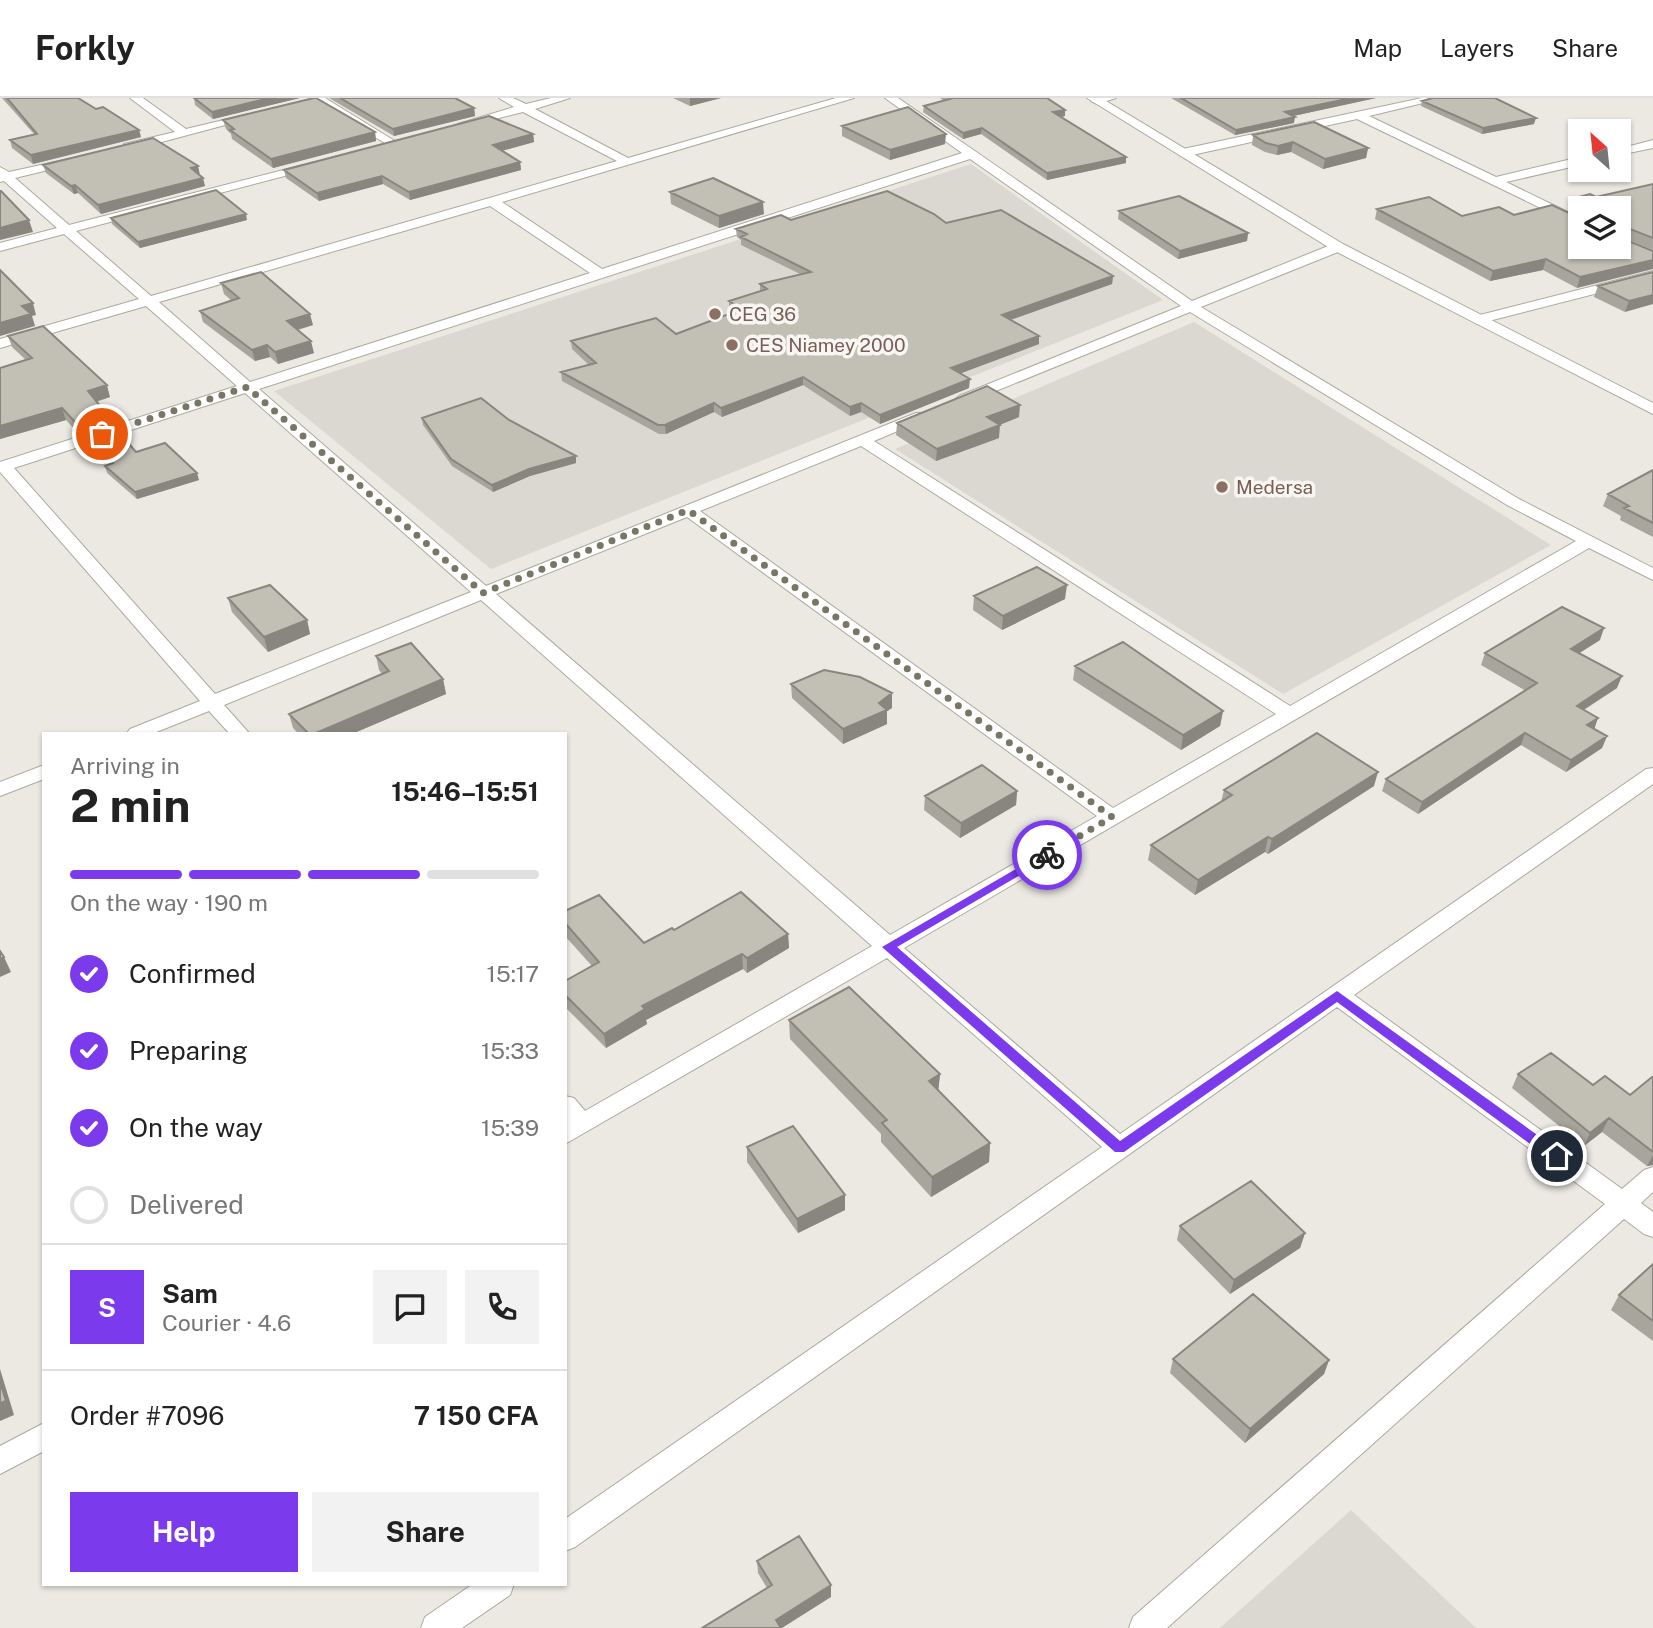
<!DOCTYPE html>
<html lang="en">
<head>
<meta charset="utf-8">
<style>
  body { margin:0; font-family:"Public Sans",sans-serif; background:#f2f2f2; color:#222; height:100vh; display:flex; flex-direction:column; font-size:26px; white-space:nowrap }
  * { box-sizing:border-box; margin:0 }
  p { font-size:23px; color:#767676 }
  .icon { flex:none; width:38px; height:38px; fill:none; stroke:currentColor; stroke-width:2; stroke-linecap:round; stroke-linejoin:round }
  .map { position:relative; flex:1; overflow:hidden }
  .sheet { position:absolute; left:42px; top:634px; width:525px; height:854px; display:flex; flex-direction:column; background:#fff; border-radius:0px; box-shadow:0 2px 5px #0004 }
  .sheet>* { flex:none }
  .needle { width:46px; rotate:333deg }
  .fabs { position:absolute; left:1568px; top:21px; display:grid; gap:14px }
  .fabs a { display:grid; place-items:center; width:63px; height:63px; border-radius:0px; background:#fff; box-shadow:0 2px 5px #0004; font-size:35px }
  .pin { position:absolute; display:grid; place-items:center; width:60px; height:60px; color:#fff; margin:-30px; border:4px solid #fff; border-radius:50%; box-shadow:0 2px 7px #0007 }
  .courier { position:absolute; display:grid; place-items:center; width:70px; height:70px; margin:-35px; border:5px solid #7c3aed; border-radius:50%; background:#fff; color:#222; box-shadow:0 2px 9px #0007 }
  .headline em { font-style:normal; font-weight:700 }
  .headline div { display:flex; flex-direction:column-reverse }
  .headline { display:flex; align-items:center; justify-content:space-between; height:119px; padding:0 28px }
  h1 { font-size:46px; font-weight:700; line-height:52px }
  .bar { display:grid; grid-template-columns:repeat(4,1fr); gap:10px 7px; align-content:center; height:84px; padding:0 28px }
  .bar i { height:9px; border-radius:5px; background:#e0e0e0 }
  .bar .current { background:#7c3aed }
  .bar p { grid-column:span 4 }
  .line { display:flex; align-items:center; gap:18px; padding:0 28px; border-top:2px solid #e0e0e0 }
  .line div { flex:1 }
  .round { display:grid; place-items:center; flex:none; width:74px; height:74px; border-radius:0px; background:#f2f2f2 }
  ol { padding:0 28px; list-style:none }
  li { display:flex; align-items:center; gap:21px; height:77px }
  li p { margin-inline-start:auto }
  li .icon { padding:7px; border-radius:50%; background:#7c3aed; color:#fff; stroke-width:4 }
  li:last-child { color:#767676 }
  li i { width:38px; height:38px; border:4px solid #e0e0e0; border-radius:50% }
  .button { display:flex; gap:14px; margin-top:auto; padding:14px 28px }
  .button a { flex:1; height:80px; border-radius:0px; background:#7c3aed; color:#fff; font-size:28px; font-weight:700; line-height:80px; text-align:center }
  .button a+a { background:#f2f2f2; color:#222 }
  header { display:flex; align-items:center; gap:42px; box-sizing:border-box; height:98px; padding:0 35px; background:#fff; border-bottom:2px solid #e0e0e0 }
  header strong { font-size:33px }
  nav { display:flex; gap:38px; margin-inline-start:auto; font-size:24px }
  .map>svg:first-child { display:block }
</style>
</head>
<body>
<header>
<strong>Forkly</strong>
<nav><a>Map</a><a>Layers</a><a>Share</a></nav>
</header>
<div class="map">
<svg width="1653" height="1530" viewBox="0 0 1653 1530">
  <rect width="100%" height="100%" fill="#ebe9e2"/>
  <!-- built -->
  <path fill="#dbd8d1" d="M971,66L1163,202L491,471L274,293Z
    M1194,224L1551,447L1283,596L895,351Z
    M1351,1412L1476,1530H1220Z"/>
  <g fill="none" stroke-linecap="round" stroke-linejoin="round">
    <defs>
      <path id="street" d="M130,0H143L186,31L249,16L255,19L128,53L122,49L124,46L175,34Z
        M311,0H325L398,45L388,47Z
        M499,0H513L526,6L551,0H570L535,11L628,60L836,0H854L502,104L602,171L962,55L885,0H898L1192,203L1333,146H1343V152L1201,209L1519,401L1653,470V482L1589,450L904,850L1120,1036L1646,671L1653,670V686L1354,897L1622,1091L1644,1072L1653,1069V1094L1641,1105L1653,1114V1139L1644,1136L1624,1121L1167,1530H1129L1133,1519L1605,1106L1337,909L575,1449L565,1453V1421L1102,1049L887,860L565,1046V998L574,1000L585,1013L872,848L481,502L224,607L249,635H229L209,613L154,635H127L130,631L200,603L0,374V364L237,288L146,208L0,250V241L139,201L64,136L0,153V145L57,130L4,83L0,84V69L9,74L73,60V66L15,80L69,127L315,64V70L76,133L151,198L617,63L523,14L464,29L458,26L514,9ZM970,61L1181,208L959,298L956,301L959,304H969L1190,214L1507,407L1576,443L1290,608L874,343L926,321L929,318L926,315H916L486,488L259,291ZM490,108L590,175L250,284L159,204ZM245,295L471,494L215,596L14,370ZM861,348L1276,616L1113,710L700,413ZM687,419L1097,718L890,837L496,496Z
        M1096,0H1116L1097,6L1091,3Z
        M1422,0H1444L1369,18L1496,79L1580,59V67L1506,84L1580,120V129L1357,21L1183,59L1177,55L1183,51Z
        M1653,42V50L1619,57V51Z
        M1653,173V181L1477,226L1470,222L1472,219Z
        M44,667V681L0,698V684Z
        M44,1325V1353L0,1376V1348Z
        M473,1486H514L510,1497L462,1530H421L425,1519Z"/>
      <path id="secondary" d="M1087,0H1101L1343,146L1653,305V316L1333,152Z"/>
    </defs>
    <!-- street casing -->
    <use href="#street" stroke="#abaa9e" stroke-width="2"/>
    <!-- secondary casing -->
    <use href="#secondary" stroke="#acab9a" stroke-width="2"/>
    <!-- street -->
    <use href="#street" fill="#fff" fill-rule="evenodd"/>
    <!-- secondary -->
    <use href="#secondary" fill="#fff" fill-rule="evenodd"/>
  </g>
  <!-- wall -->
  <path fill="#a7a59c" d="M2,0H78L96,11L139,32L141,39L33,66L12,50L10,42L34,36Z
    M194,0H300L213,21L195,7Z
    M329,0H455L474,10L475,18L394,38Z
    M673,0H721L690,8Z
    M940,0H1047L1065,18L1061,19L1126,59V65L1047,82L981,36L963,41L923,14L924,8L944,3Z
    M1171,0H1376L1293,18L1294,25L1235,37Z
    M1422,3L1534,26L1482,36L1421,8Z
    M223,22L375,34L376,43L273,70L232,41L231,36L226,31Z
    M842,28L945,46L890,62L842,38Z
    M533,36L534,44L502,53L520,64L521,72L410,102L383,86L319,103L286,80L284,72Z
    M1253,37L1368,50L1366,60L1323,71L1291,54L1277,57L1265,54L1252,47Z
    M43,67L200,77L205,88L101,116L78,95L74,96L46,75Z
    M1653,86V152L1621,139L1577,190L1543,172L1490,183L1375,121L1377,111L1462,118L1580,149L1619,110H1580V119L1569,111L1571,101L1596,99Z
    M670,94L764,116L719,130L671,106Z
    M1119,113L1248,135L1247,143L1178,161L1118,121Z
    M111,120L247,122L140,150L112,126Z
    M791,122L946,125L1113,178L1112,186L1011,222L1039,246L960,275L969,290L880,326L861,314L850,318L803,287L722,319L714,314L666,336H659L562,283L561,274L589,267L572,251L571,243L676,236L734,214L729,211V203L760,193V186L800,176L741,147V142L737,139L736,131Z
    M1653,174L1625,214L1594,199L1598,188Z
    M221,185L313,227L298,232L314,255L278,266L270,259L255,263L203,224L200,213L232,203L224,196Z
    M8,238L110,299L96,304L105,314L109,326L79,336L66,322L0,341V270L26,262L12,249Z
    M1019,319L999,327V340L936,363L896,337L897,325Z
    M422,320L509,322L576,365L530,378L493,394L452,368L423,327Z
    M89,341L136,354L199,382L137,401L107,375L105,368L109,366L91,348Z
    M1653,372V439L1620,422L1621,418L1603,408L1608,396Z
    M974,498L1065,501L1002,532L973,512Z
    M228,500L307,522L310,536L268,554L232,514Z
    M1600,542L1579,555L1617,590L1584,612L1594,631L1607,638L1602,650L1566,674L1521,647L1418,716L1382,693L1386,681L1526,593L1481,567L1485,555Z
    M376,558L443,581L446,596L354,635H298L293,630L289,616L382,576L379,572Z
    M1075,568L1223,613L1220,628L1181,652L1073,582Z
    M791,586L892,595V610L887,613V626L843,646L792,600Z
    M1374,688L1268,756L1265,754L1195,797L1148,762L1151,747L1221,704L1224,692Z
    M1017,693L1016,707L960,740L924,712L925,698Z
    M565,813L644,845L674,832L788,836L789,850L747,875L743,871L646,922L647,926L606,950L565,909V883L592,868L565,838Z
    M789,922L940,976L938,992L990,1045L989,1064L931,1099L881,1044V1036L790,941Z
    M1518,976L1593,987L1630,997L1653,980V1067L1647,1068L1602,1034L1584,1048L1512,990Z
    M747,1049L845,1097V1112L798,1135L747,1064Z
    M1180,1128L1305,1135L1300,1150L1230,1196L1177,1142Z
    M1653,1166V1243L1611,1212L1619,1197Z
    M1173,1261L1329,1262L1324,1276L1245,1345L1170,1275Z
    M757,1463L831,1487V1499L767,1490L758,1475Z"/>
  <!-- shaded-wall -->
  <path fill="#88867f" d="M270,0H300L213,21L212,14Z
    M690,0H721L690,8Z
    M1351,0H1376L1284,20L1285,14Z
    M474,10L475,18L394,38L393,31Z
    M1065,12V18L1053,21V14Z
    M1295,19L1294,25L1235,37L1236,32Z
    M1536,20L1534,26L1482,36L1483,30Z
    M982,30L981,36L963,41V35Z
    M139,32L141,39L33,66L31,57Z
    M375,34L376,43L273,70L271,61Z
    M533,36L534,44L494,55L493,47Z
    M946,36L945,46L890,62V52Z
    M1293,44L1291,54L1277,57L1278,48Z
    M1368,50L1366,60L1323,71L1325,61Z
    M1126,59V65L1047,82V75Z
    M520,64L521,72L410,102L409,94Z
    M198,68L200,77L191,70Z
    M382,78L383,86L319,103L317,95Z
    M203,80L205,88L101,116L98,107Z
    M75,87L78,95L74,96L71,88Z
    M763,104L764,116L719,130V118Z
    M246,116L247,122L140,150L138,144Z
    M29,122L33,134L0,142V130Z
    M1248,135L1247,143L1178,161L1180,153Z
    M1546,161L1543,172L1490,183L1493,173Z
    M1653,162V171L1577,190L1580,179Z
    M1113,178L1112,186L1001,225L1002,217Z
    M1653,197V206L1625,214L1629,203Z
    M33,205L36,217L32,218L35,228L0,238V225L22,208Z
    M310,216L313,227L289,234L287,223Z
    M1039,238V246L951,279V270Z
    M311,243L314,255L278,266L275,254Z
    M267,247L270,259L255,263L252,252Z
    M803,279V287L722,319L721,310Z
    M970,281L969,290L880,326V317Z
    M107,287L110,299L91,305L88,293Z
    M714,305V314L666,336L665,327Z
    M861,305V314L850,318V309Z
    M1020,307L1019,319L987,332V319Z
    M62,310L66,322L0,341V328Z
    M105,314L109,326L79,336L75,324Z
    M1000,327L999,340L936,363L937,351Z
    M576,358V365L530,378L493,394L492,387L529,371Z
    M197,375L199,382L137,401L135,394Z
    M1067,487L1065,501L1002,532L1003,518Z
    M307,522L310,536L268,554L264,539Z
    M1604,530L1600,542L1567,563L1571,551Z
    M1622,578L1617,590L1572,619L1577,608Z
    M443,581L446,596L354,635H316Z
    M892,595V610L887,613V626L843,646V631Z
    M1223,613L1220,628L1181,652L1183,637Z
    M1598,620L1594,632L1587,627Z
    M1525,635L1521,647L1418,716L1422,704Z
    M1607,638L1602,650L1566,674L1571,662Z
    M1378,674L1374,688L1268,756L1272,741Z
    M1017,693L1016,707L960,740L961,725Z
    M1268,739L1265,754L1195,797L1198,782Z
    M788,836L789,850L747,875V860Z
    M742,856L743,871L646,922L647,926L606,950L604,936L642,908Z
    M4,859L11,874L0,879V861Z
    M940,976L938,996L929,983Z
    M1609,1020L1602,1034L1584,1048L1590,1035Z
    M990,1045L989,1064L931,1099L932,1079Z
    M1653,1057V1067L1647,1068Z
    M845,1097V1112L798,1135L797,1121Z
    M1305,1135L1300,1150L1230,1196L1234,1182Z
    M1329,1262L1324,1276L1245,1345L1250,1331Z
    M0,1271L14,1317L0,1323Z
    M831,1487V1499L782,1530H776V1522Z"/>
  <!-- building -->
  <path fill="#c2c0b5" stroke="#88867f" stroke-width="2" d="M7,0H78L96,11L103,9L139,32L31,57L10,42L37,36Z
    M194,0H270L212,14Z
    M314,0H316L375,34L271,61L230,32L234,31L223,22Z
    M340,0H455L474,10L393,31Z
    M948,0H1047L1065,12L1053,14L1126,59L1047,75L982,30L963,35L924,8L950,1Z
    M1181,0H1351L1285,14L1295,19L1236,32Z
    M1433,0H1495L1536,20L1483,30L1422,3Z
    M908,9L946,36L890,52L842,28Z
    M489,18L533,36L493,47L520,64L409,94L382,78L317,95L284,72Z
    M1314,24L1368,50L1325,61L1293,44L1278,48L1266,45L1253,37Z
    M153,40L198,68L191,70L203,80L98,107L75,87L71,88L43,67Z
    M713,80L763,104L719,118L670,94Z
    M1653,86V140L1620,127L1621,140L1653,153V162L1580,179L1546,161L1493,173L1377,111L1429,99L1462,118L1499,109L1514,117L1552,107L1580,120V149H1619V110H1586L1571,101L1590,96L1596,99Z
    M216,92L246,116L138,144L111,120Z
    M0,93H1L29,122L0,130Z
    M887,93L934,116L946,125L1001,112L1113,178L1002,217L1039,238L951,270L970,281L880,317L861,305L850,309L803,279L721,310L714,305L665,327H658L561,274L596,265L571,243L656,220L676,236L742,211L729,203L767,191L760,186L811,174L741,139L747,136L736,131L781,117L791,122Z
    M1179,98L1248,135L1180,153L1119,113Z
    M0,172L33,205L22,208L31,216L0,225Z
    M261,174L310,216L287,223L311,243L275,254L267,247L252,252L200,213L239,200L221,185Z
    M1653,174V197L1629,203L1598,188Z
    M43,228L107,287L88,293L105,314L75,324L62,310L0,328V270L32,260L8,238Z
    M987,288L1020,307L987,319L1000,327L937,351L897,325Z
    M481,300L509,322L576,358L529,371L492,387L451,361L422,320Z
    M117,332L136,354L165,345L197,375L135,394L105,368L113,365L89,341Z
    M1653,372V425L1624,410L1629,408L1608,396Z
    M1037,469L1067,487L1003,518L974,498Z
    M270,487L307,522L264,539L228,500Z
    M1562,509L1604,530L1571,551L1622,578L1577,608L1598,620L1587,627L1607,638L1571,662L1525,635L1422,704L1386,681L1537,585L1485,555Z
    M1123,544L1223,613L1183,637L1075,568Z
    M411,545L443,581L316,635H308L289,616L389,573L376,558Z
    M824,572L860,579L892,595L879,605L887,612L843,631L791,586Z
    M1317,635L1378,674L1272,741L1268,739L1198,782L1151,747L1232,697L1224,692Z
    M982,667L1017,693L961,725L925,698Z
    M741,794L788,836L747,860L742,856L642,908L645,911L604,936L565,897V883L599,864L565,825V813L599,797L644,845L672,830L674,832Z
    M0,853L4,859L0,861Z
    M849,889L940,976L929,983L990,1045L932,1079L882,1025L887,1022L789,922Z
    M1551,955L1593,987L1605,978L1630,997L1652,979L1653,980V1054L1609,1020L1590,1035L1518,976Z
    M793,1028L845,1097L797,1121L747,1049Z
    M1251,1083L1305,1135L1234,1182L1180,1128Z
    M1653,1166V1223L1619,1197Z
    M1253,1196L1329,1262L1250,1331L1173,1261Z
    M0,1284L6,1303L0,1305Z
    M799,1438L831,1487L776,1522L781,1530H702L772,1487L757,1463Z"/>
  <!-- route -->
  <path fill="#7c3aed" d="M1047,753L1051,754V759L897,849L1120,1043L1337,893L1561,1054V1062H1552L1337,904L1124,1054H1115L882,849Z"/>
  <g fill="none" stroke-linecap="round" stroke-linejoin="round">
    <!-- done -->
    <path stroke="#787766" stroke-width="7" stroke-dasharray="0 12.6" d="M102,336L247,289L483,495L688,412L1112,719L1047,757"/>
  </g>
  <!-- markers -->
  <g fill="#8d6e63" stroke="#f8f6f2" stroke-width="2.5">
    <circle cx="715" cy="216" r="7"/>
    <circle cx="732" cy="247" r="7"/>
    <circle cx="1222" cy="389" r="7"/>
  </g>
  <g text-anchor="middle" stroke-width="7" stroke-linejoin="round" paint-order="stroke">
    <!-- far-education labels -->
    <g font-size="19" fill="#785e54" stroke="#f8f6f2" text-anchor="start">
      <text x="729" y="223">CEG 36</text>
      <text x="746" y="254">CES Niamey 2000</text>
      <text x="1236" y="396">Medersa</text>
    </g>
  </g>
</svg>
<div class="fabs">
<a><svg class="needle" viewBox="-14 -14 28 28"><path d="M0-13l5 13h-10z" fill="#e53935"/><path d="M0 13l5-13h-10z" fill="#767676"/></svg></a>
<a><svg class="icon" aria-label="layers" viewBox="0 0 24 24"><path d="M12 4l9 5-9 5-9-5zM3 14l9 5 9-5"/></svg></a>
</div>
<div class="pin" style="left:102px;top:336px;background:#ea580c"><svg class="icon" aria-label="bag" viewBox="0 0 24 24"><path d="M5 8h14l-1 12H6zM9 8a3 3 0 0 1 6 0"/></svg></div>
<div class="pin" style="left:1557px;top:1058px;background:#1f2937"><svg class="icon" aria-label="home" viewBox="0 0 24 24"><path d="M3 11l9-7 9 7M6 9v11h12V9"/></svg></div>
<div class="courier" style="left:1047px;top:757px"><svg class="icon" aria-label="bike" viewBox="0 0 24 24"><circle cx="6" cy="16" r="4"/><circle cx="18" cy="16" r="4"/><path d="M6 16l4-8h5l3 8M10 8l3 8H6M13 5h3"/></svg></div>
<section class="sheet">
<div class="headline"><div><h1>2 min</h1><p>Arriving in</p></div><em>15:46–15:51</em></div>
<div class="bar"><i class="current"></i><i class="current"></i><i class="current"></i><i></i><p>On the way · 190 m</p></div>
<ol>
<li><svg class="icon" aria-label="check" viewBox="0 0 24 24"><path d="M5 12l5 5 9-10"/></svg>Confirmed<p>15:17</p></li>
<li><svg class="icon" aria-label="check" viewBox="0 0 24 24"><path d="M5 12l5 5 9-10"/></svg>Preparing<p>15:33</p></li>
<li><svg class="icon" aria-label="check" viewBox="0 0 24 24"><path d="M5 12l5 5 9-10"/></svg>On the way<p>15:39</p></li>
<li><i></i>Delivered</li>
</ol>
<div class="line" style="height:126px"><b class="round" style="background:#7c3aed;color:#fff">S</b><div><b>Sam</b><p>Courier · 4.6</p></div><a class="round"><svg class="icon" aria-label="chat" viewBox="0 0 24 24"><path d="M4 5h16v11H9l-5 4z"/></svg></a><a class="round"><svg class="icon" aria-label="phone" viewBox="0 0 24 24"><path d="M5 4h4l2 5-3 2q2 4 5 5l2-3 5 2v4C11 20 4 13 5 4z"/></svg></a></div>
<div class="line" style="height:91px"><div>Order #7096</div><b>7 150 CFA</b></div>
<div class="button"><a>Help</a><a>Share</a></div>
</section>
</div>
</body>
</html>
